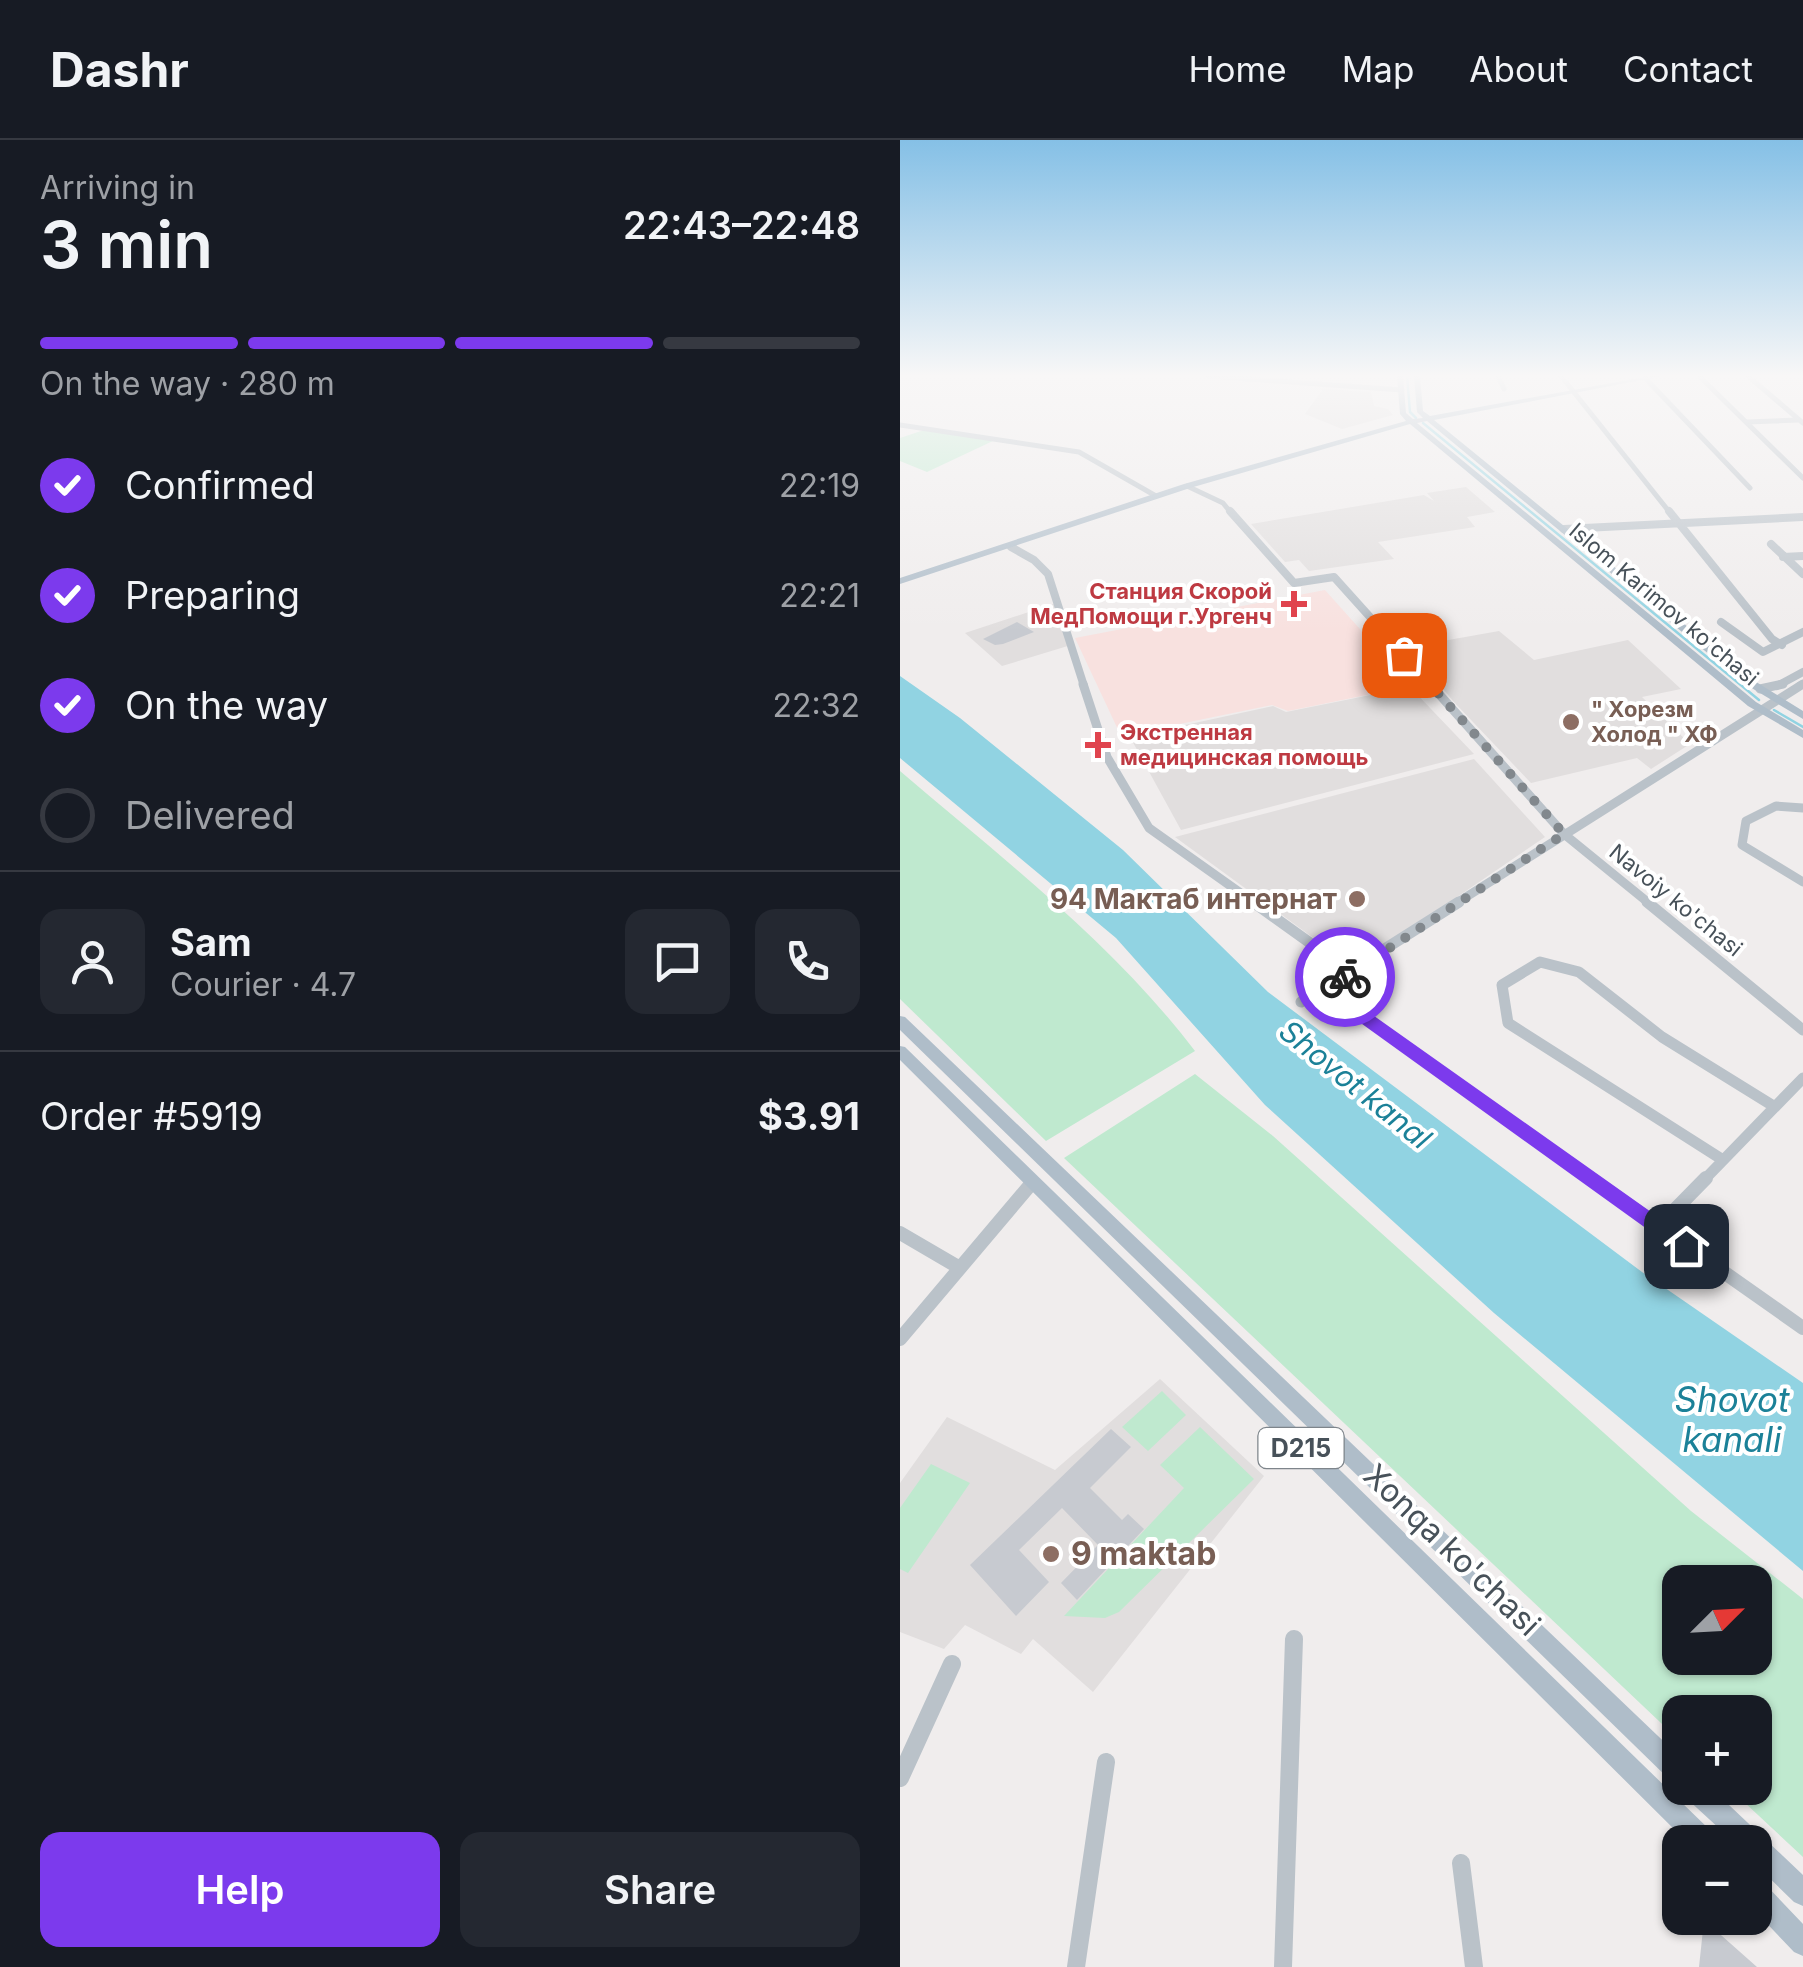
<!DOCTYPE html>
<html lang="en">
<head>
<meta charset="utf-8">
<style>
  body { margin:0; font-family:Inter,sans-serif; background:#242831; color:#f1f3f6; height:100vh; display:flex; flex-direction:column; font-size:38px; white-space:nowrap }
  * { box-sizing:border-box; margin:0 }
  p { font-size:32px; color:#9ea1a6 }
  .icon { flex:none; width:55px; height:55px; fill:none; stroke:currentColor; stroke-width:2; stroke-linecap:round; stroke-linejoin:round }
  .map { position:relative; flex:1; overflow:hidden }
  .sheet { display:flex; flex-direction:column; background:#171b24; width:900px }
  .sheet>* { flex:none }
  .needle { width:65px; rotate:66deg }
  .controls { position:absolute; left:762px; top:1425px; display:grid; gap:20px }
  .controls a { display:grid; place-items:center; width:110px; height:110px; border-radius:20px; background:#171b24; box-shadow:0 2px 8px #0004; font-size:50px }
  .pin { position:absolute; display:grid; place-items:center; width:85px; height:85px; color:#fff; margin:-42px; border-radius:20px; box-shadow:0 5px 15px #0006 }
  .courier { position:absolute; display:grid; place-items:center; width:100px; height:100px; margin:-50px; border:8px solid #7c3aed; border-radius:50%; background:#fff; color:#222; box-shadow:0 2px 12px #0007 }
  .head em { font-style:normal; font-weight:600 }
  .head div { display:flex; flex-direction:column-reverse }
  .head { display:flex; align-items:center; justify-content:space-between; height:170px; padding:0 40px }
  h1 { font-size:65px; font-weight:600; line-height:75px }
  .bar { display:grid; grid-template-columns:repeat(4,1fr); gap:15px 10px; align-content:center; height:120px; padding:0 40px }
  .bar i { height:12px; border-radius:8px; background:#363941 }
  .bar .selected { background:#7c3aed }
  .bar p { grid-column:span 4 }
  .line { display:flex; align-items:center; gap:25px; padding:0 40px; border-top:2px solid #363941 }
  .line div { flex:1 }
  .round { display:grid; place-items:center; flex:none; width:105px; height:105px; border-radius:20px; background:#242831 }
  ol { padding:0 40px; list-style:none }
  li { display:flex; align-items:center; gap:30px; height:110px }
  li p { margin-inline-start:auto }
  li .icon { padding:10px; border-radius:50%; background:#7c3aed; color:#fff; stroke-width:4 }
  li:last-child { color:#9ea1a6 }
  li i { width:55px; height:55px; border:5px solid #363941; border-radius:50% }
  .action { display:flex; gap:20px; margin-top:auto; padding:20px 40px }
  .action a { flex:1; height:115px; border-radius:20px; background:#7c3aed; color:#fff; font-size:40px; font-weight:600; line-height:115px; text-align:center }
  .action a+a { background:#242831; color:#f1f3f6 }
  header { display:flex; align-items:center; gap:60px; box-sizing:border-box; height:140px; padding:0 50px; background:#171b24; border-bottom:2px solid #363941 }
  header strong { font-size:48px }
  nav { display:flex; gap:55px; margin-inline-start:auto; font-size:35px }
  main { display:flex; flex:1; min-height:0 }
  .map>svg:first-child { display:block }
</style>
</head>
<body>
<header>
<strong>Dashr</strong>
<nav><a>Home</a><a>Map</a><a>About</a><a>Contact</a></nav>
</header>
<main>
<section class="sheet">
<div class="head"><div><h1>3 min</h1><p>Arriving in</p></div><em>22:43–22:48</em></div>
<div class="bar"><i class="selected"></i><i class="selected"></i><i class="selected"></i><i></i><p>On the way · 280 m</p></div>
<ol>
<li><svg class="icon" aria-label="check" viewBox="0 0 24 24"><path d="M5 12l5 5 9-10"/></svg>Confirmed<p>22:19</p></li>
<li><svg class="icon" aria-label="check" viewBox="0 0 24 24"><path d="M5 12l5 5 9-10"/></svg>Preparing<p>22:21</p></li>
<li><svg class="icon" aria-label="check" viewBox="0 0 24 24"><path d="M5 12l5 5 9-10"/></svg>On the way<p>22:32</p></li>
<li><i></i>Delivered</li>
</ol>
<div class="line" style="height:180px"><a class="round"><svg class="icon" aria-label="person" viewBox="0 0 24 24"><circle cx="12" cy="8" r="4"/><path d="M4 21q1-7 8-7t8 7"/></svg></a><div><b>Sam</b><p>Courier · 4.7</p></div><a class="round"><svg class="icon" aria-label="chat" viewBox="0 0 24 24"><path d="M4 5h16v11H9l-5 4z"/></svg></a><a class="round"><svg class="icon" aria-label="phone" viewBox="0 0 24 24"><path d="M5 4h4l2 5-3 2q2 4 5 5l2-3 5 2v4C11 20 4 13 5 4z"/></svg></a></div>
<div class="line" style="height:130px"><div>Order #5919</div><b>$3.91</b></div>
<div class="action"><a>Help</a><a>Share</a></div>
</section>
<div class="map">
<svg width="903" height="1827" viewBox="0 0 903 1827">
  <rect width="100%" height="100%" fill="#f0eded"/>
  <!-- education -->
  <path fill="#e1dede" d="M423,249L471,252L474,266L488,269L493,275L442,289L405,274Z
    M566,347L595,372L567,377L575,387L478,402L494,419L409,431L399,420L385,422L351,384L524,355L534,361L527,353Z
    M159,462L171,505L102,526L65,493Z
    M599,491L634,520L728,500L781,549L742,557L790,604L751,629L737,618L631,643L553,561L509,507Z
    M510,547L574,614L281,690L230,597L373,566L386,572Z
    M574,619L645,697L459,824L445,821L275,697Z
    M260,1239L364,1336L193,1552L133,1499L121,1514L65,1485L44,1509L0,1492V1343L47,1277L155,1330Z"/>
  <!-- medical -->
  <path fill="#f8e1df" d="M425,450L511,546L388,571L372,565L221,596L175,498Z"/>
  <!-- green -->
  <path fill="#bfe9cf" fill-rule="evenodd" d="M24,290L95,300L27,332L0,321V298Z
    M0,631C103,719 212,802 295,911L146,1001L0,859Z
    M295,934L373,996L791,1371L903,1459V1717L829,1648H855V1572H780V1601L164,1018ZM780,1442H855V1518H780Z
    M262,1251L286,1275L248,1311L222,1287Z
    M300,1287L354,1339L219,1472L205,1478L164,1476L284,1348L260,1325Z
    M31,1324L70,1343L8,1433L0,1429V1368Z"/>
  <!-- water -->
  <path fill="#91d3e2" d="M0,536L60,578L223,710L368,852L742,1132L903,1243V1431L594,1173L365,965L216,798L0,618Z"/>
  <g fill="none" stroke-linecap="round" stroke-linejoin="round">
    <!-- stream -->
    <path stroke="#91d3e2" stroke-width="2.5" d="M507,236L510,272L516,278
      M523,283L859,560
      M874,570L903,587"/>
  </g>
  <!-- building -->
  <path fill="#c7cad0" d="M117,482L134,492L103,504L95,505L83,499Z
    M211,1289L231,1307L190,1348L222,1380L228,1374L244,1389L177,1460L161,1443L198,1405L162,1368L119,1410L149,1442L116,1476L70,1425Z
    M804,1780L857,1827H799Z"/>
  <g fill="none" stroke-linecap="round" stroke-linejoin="round">
    <!-- minor-far5 -->
    <path stroke="#bac2c9" stroke-width="5" d="M308,236L502,250
      M598,236L604,249
      M661,236L771,374
      M799,236L903,338
      M848,236L903,283
      M745,238L850,348
      M847,282L898,280
      M0,285L179,312L256,356
      M287,346L323,363L332,374"/>
    <!-- minor-far4 -->
    <path stroke="#bac2c9" stroke-width="8" d="M330,371L394,443L434,437L532,546
      M769,371L872,499L882,505
      M664,389L903,377
      M871,404L903,434
      M111,407L134,420L148,434L184,546
      M883,417L903,416
      M821,482L863,512L903,492
      M877,546L903,532
      M899,546L903,544"/>
    <!-- minor-far3 -->
    <path stroke="#bac2c9" stroke-width="9" d="M183,544L207,617L249,688L356,764
      M530,544L664,694L750,764
      M860,549L883,544
      M903,668L876,666L846,681L842,705L903,742
      M555,764L903,544"/>
    <!-- minor-far2 -->
    <path stroke="#bac2c9" stroke-width="11" d="M353,762L452,833
      M747,762L903,890
      M424,849L694,1040
      M401,862L559,762
      M823,1020L608,883L602,845L640,822L679,832L762,897L875,967
      M804,1040L903,938"/>
    <!-- minor-far1 -->
    <path stroke="#bac2c9" stroke-width="14" d="M690,1038L903,1188
      M758,1087L806,1038
      M0,1093L60,1128
      M0,1199L131,1044"/>
    <!-- minor -->
    <path stroke="#bac2c9" stroke-width="18" d="M0,1638L52,1524
      M561,1723L574,1827
      M176,1827L206,1622
      M383,1827L394,1499"/>
    <!-- major -->
    <path fill="#afbdc9" fill-rule="evenodd" d="M497,236H503L506,273L513,279L523,278L517,272L514,236H520L523,271L530,276L750,236H762L534,280L853,540L903,571V579L845,544L527,281L517,283L856,562L903,590V598L848,566L510,284L290,348L0,444V438L284,344L506,281L500,274Z
      M0,876L5,877L780,1617V1646L772,1642L0,890Z
      M0,906L5,907L813,1693L816,1702H787L0,920Z
      M782,1648H811L903,1735V1766L894,1762L855,1724V1702H834L785,1657Z
      M855,1739L864,1743L903,1784V1816L894,1812L855,1771Z"/>
  </g>
  <!-- sky -->
  <linearGradient id="sky" x2="0" y2="1"><stop stop-color="#85c0e6"/><stop offset="0.48" stop-color="#f8f7f7"/><stop offset="1" stop-color="#f8f7f7" stop-opacity="0"/></linearGradient>
  <rect width="903" height="491" fill="url(#sky)"/>
  <!-- route -->
  <path fill="#7c3aed" d="M445,832L452,837L436,849L792,1101V1112H779L419,853V845Z"/>
  <g fill="none" stroke-linecap="round" stroke-linejoin="round">
    <!-- done -->
    <path stroke="#82888d" stroke-width="10" stroke-dasharray="0 18" d="M445,837L664,694L504,515"/>
  </g>
  <!-- markers -->
  <g fill="#e0444e" stroke="#fff" stroke-width="4">
    <path d="M389 449h10v10h10v10h-10v10h-10v-10h-10v-10h10z"/>
    <path d="M193 590h10v10h10v10h-10v10h-10v-10h-10v-10h10z"/>
  </g>
  <g fill="#8d6e63" stroke="#fff" stroke-width="4">
    <circle cx="671" cy="582" r="10"/>
    <circle cx="457" cy="759" r="10"/>
    <circle cx="151" cy="1414" r="10"/>
  </g>
  <g text-anchor="middle" stroke-width="8" stroke-linejoin="round" paint-order="stroke">
    <!-- far-health labels -->
    <g font-size="22" font-weight="bold" fill="#be3a42" stroke="#fff" text-anchor="end">
      <text x="372" y="459">Станция Скорой<tspan x="372" dy="25">МедПомощи г.Ургенч</tspan></text>
      <text x="220" y="600" text-anchor="start">Экстренная<tspan x="220" dy="25">медицинская помощь</tspan></text>
    </g>
    <!-- far-street labels -->
    <g font-size="22" fill="#475159" stroke="#fff">
      <text transform="translate(764 464) rotate(40)" y="8">Islom Karimov ko'chasi</text>
      <text transform="translate(776 760) rotate(39)" y="8">Navoiy ko'chasi</text>
    </g>
    <!-- far-education labels -->
    <g font-size="22" font-weight="bold" fill="#785e54" stroke="#fff" text-anchor="start">
      <text x="691" y="577">" Хорезм<tspan x="691" dy="25">Холод " ХФ</tspan></text>
    </g>
    <!-- shield labels -->
    <rect fill="#fff" stroke="#7e858b" stroke-width="2.5" x="358.5" y="1288" width="85" height="40" rx="8"/>
    <g font-size="25" font-weight="bold" fill="#475159">
      <text x="401" y="1317">D215</text>
    </g>
    <!-- education labels -->
    <g font-size="28" font-weight="bold" fill="#785e54" stroke="#fff" text-anchor="end">
      <text x="437" y="769">94 Мактаб интернат</text>
    </g>
    <!-- water labels -->
    <g font-size="30" font-style="italic" fill="#1b8198" stroke="#fff">
      <text transform="translate(455 945) rotate(39)" y="10">Shovot kanal</text>
    </g>
    <!-- near-street labels -->
    <g font-size="32" fill="#475159" stroke="#fff">
      <text transform="translate(552 1410) rotate(44)" y="11">Xonqa ko'chasi</text>
    </g>
    <!-- near-education labels -->
    <g font-size="32" font-weight="bold" fill="#785e54" stroke="#fff" text-anchor="start">
      <text x="171" y="1425">9 maktab</text>
    </g>
    <!-- near-water labels -->
    <g font-size="35" font-style="italic" fill="#1b8198" stroke="#fff">
      <text x="832" y="1272">Shovot<tspan x="832" dy="40">kanali</tspan></text>
    </g>
  </g>
</svg>
<div class="controls">
<a><svg class="needle" viewBox="-14 -14 28 28"><path d="M0-13l5 13h-10z" fill="#e53935"/><path d="M0 13l5-13h-10z" fill="#9ea1a6"/></svg></a>
<a>+</a>
<a>−</a>
</div>
<div class="pin" style="left:504px;top:515px;background:#ea580c"><svg class="icon" aria-label="bag" viewBox="0 0 24 24"><path d="M5 8h14l-1 12H6zM9 8a3 3 0 0 1 6 0"/></svg></div>
<div class="pin" style="left:786px;top:1106px;background:#1f2937"><svg class="icon" aria-label="home" viewBox="0 0 24 24"><path d="M3 11l9-7 9 7M6 9v11h12V9"/></svg></div>
<div class="courier" style="left:445px;top:837px"><svg class="icon" aria-label="bike" viewBox="0 0 24 24"><circle cx="6" cy="16" r="4"/><circle cx="18" cy="16" r="4"/><path d="M6 16l4-8h5l3 8M10 8l3 8H6M13 5h3"/></svg></div>
</div>
</main>
</body>
</html>
